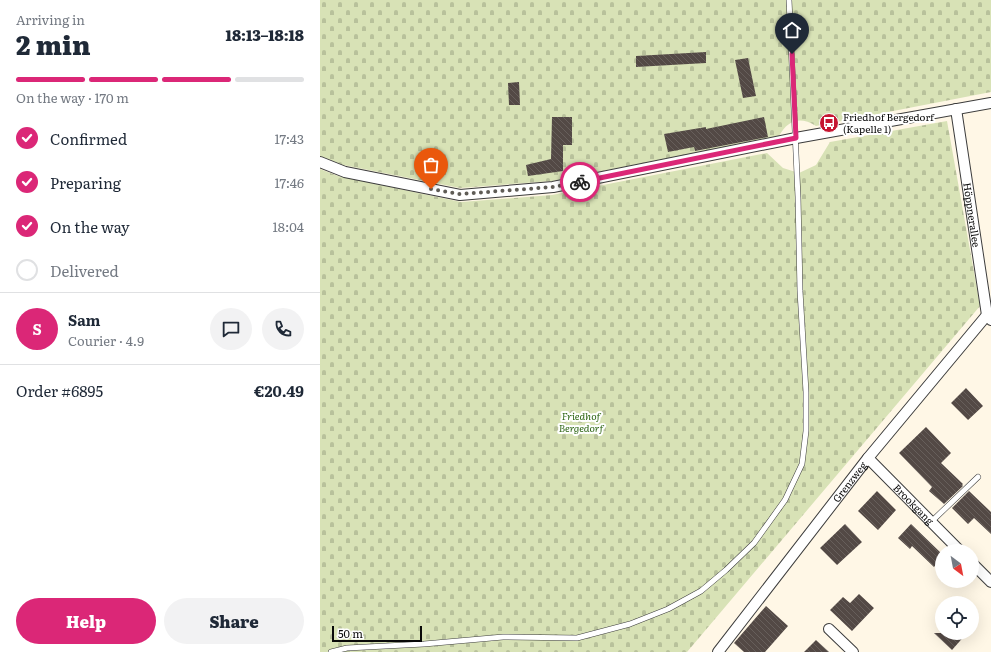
<!DOCTYPE html>
<html lang="en">
<head>
<meta charset="utf-8">
<style>
  body { margin:0; font-family:Literata,serif; background:#f2f2f3; color:#1f2937; height:100vh; display:flex; flex-direction:column; font-size:15px; white-space:nowrap }
  * { box-sizing:border-box; margin:0 }
  p { font-size:13px; color:#747a83 }
  .icon { flex:none; width:22px; height:22px; fill:none; stroke:currentColor; stroke-width:2; stroke-linecap:round; stroke-linejoin:round }
  .map { position:relative; flex:1; overflow:hidden }
  .sheet { display:flex; flex-direction:column; background:#fff; width:320px }
  .sheet>* { flex:none }
  .needle { width:26px; rotate:148deg }
  .fabs { position:absolute; left:615px; top:544px; display:grid; gap:8px }
  .fabs a { display:grid; place-items:center; width:44px; height:44px; border-radius:50%; background:#fff; box-shadow:0 4px 16px #0002; font-size:20px }
  .scale { position:absolute; left:12px; bottom:10px; width:90px; box-sizing:border-box; padding-left:4px; border:2px solid #090909; border-top:0; font-size:11px; line-height:14px; white-space:nowrap; color:#090909; -webkit-text-stroke:3px #fff; paint-order:stroke }
  .pin { position:absolute; display:grid; place-items:center; width:34px; height:34px; color:#fff; margin:-41px -17px; border-radius:50% 50% 50% 0; rotate:-45deg; box-shadow:0 0 4px #0007 }
  .pin .icon { rotate:45deg }
  .courier { position:absolute; display:grid; place-items:center; width:40px; height:40px; margin:-20px; border:3px solid #db2777; border-radius:50%; background:#fff; color:#222; box-shadow:0 1px 5px #0007 }
  .head em { font-style:normal; font-weight:800 }
  .head div { display:flex; flex-direction:column-reverse }
  .head { display:flex; align-items:center; justify-content:space-between; height:68px; padding:0 16px }
  h1 { font-size:26px; font-weight:800; line-height:30px }
  .bar { display:grid; grid-template-columns:repeat(4,1fr); gap:6px 4px; align-content:center; height:48px; padding:0 16px }
  .bar i { height:5px; border-radius:3px; background:#e0e1e3 }
  .bar .selected { background:#db2777 }
  .bar p { grid-column:span 4 }
  .line { display:flex; align-items:center; gap:10px; padding:0 16px; border-top:1px solid #e0e1e3 }
  .line div { flex:1 }
  .round { display:grid; place-items:center; flex:none; width:42px; height:42px; border-radius:21px; background:#f2f2f3 }
  ol { padding:0 16px; list-style:none }
  li { display:flex; align-items:center; gap:12px; height:44px }
  li p { margin-inline-start:auto }
  li .icon { padding:4px; border-radius:50%; background:#db2777; color:#fff; stroke-width:4 }
  li:last-child { color:#747a83 }
  li i { width:22px; height:22px; border:2px solid #e0e1e3; border-radius:50% }
  .action { display:flex; gap:8px; margin-top:auto; padding:8px 16px }
  .action a { flex:1; height:46px; border-radius:24px; background:#db2777; color:#fff; font-size:16px; font-weight:800; line-height:46px; text-align:center }
  .action a+a { background:#f2f2f3; color:#1f2937 }
  main { display:flex; flex:1; min-height:0 }
  .map>svg:first-child { display:block }
</style>
</head>
<body>
<main>
<section class="sheet">
<div class="head"><div><h1>2 min</h1><p>Arriving in</p></div><em>18:13–18:18</em></div>
<div class="bar"><i class="selected"></i><i class="selected"></i><i class="selected"></i><i></i><p>On the way · 170 m</p></div>
<ol>
<li><svg class="icon" aria-label="check" viewBox="0 0 24 24"><path d="M5 12l5 5 9-10"/></svg>Confirmed<p>17:43</p></li>
<li><svg class="icon" aria-label="check" viewBox="0 0 24 24"><path d="M5 12l5 5 9-10"/></svg>Preparing<p>17:46</p></li>
<li><svg class="icon" aria-label="check" viewBox="0 0 24 24"><path d="M5 12l5 5 9-10"/></svg>On the way<p>18:04</p></li>
<li><i></i>Delivered</li>
</ol>
<div class="line" style="height:72px"><b class="round" style="background:#db2777;color:#fff">S</b><div><b>Sam</b><p>Courier · 4.9</p></div><a class="round"><svg class="icon" aria-label="chat" viewBox="0 0 24 24"><path d="M4 5h16v11H9l-5 4z"/></svg></a><a class="round"><svg class="icon" aria-label="phone" viewBox="0 0 24 24"><path d="M5 4h4l2 5-3 2q2 4 5 5l2-3 5 2v4C11 20 4 13 5 4z"/></svg></a></div>
<div class="line" style="height:52px"><div>Order #6895</div><b>€20.49</b></div>
<div class="action"><a>Help</a><a>Share</a></div>
</section>
<div class="map">
<svg width="671" height="652" viewBox="0 0 671 652">
  <defs>
    <pattern id="cemetery-stones" width="16" height="16" patternUnits="userSpaceOnUse"><rect width="16" height="16" fill="#d8e2b6"/><path d="M2 7V4a2 2 0 0 1 4 0v3zM10 15v-3a2 2 0 0 1 4 0v3z" fill="#b8c19b"/></pattern>
    <pattern id="building-back-hatch" width="6" height="6" patternUnits="userSpaceOnUse"><rect width="6" height="6" fill="#534945"/><path d="M-1 5l2 2M0 0l6 6M5-1l2 2" fill="none" stroke="#675f5b"/></pattern>
  </defs>
  <rect width="100%" height="100%" fill="#fff7e6"/>
  <!-- cemetery -->
  <path fill="url(#cemetery-stones)" d="M0,0H671V92L496,126C480,116 468,120 459,136L232,181L140,188L23,165L0,156Z
    M627,121L660,306L367,652H0V169L18,176L141,202L232,195L447,153L463,168L479,173L496,165L510,142Z"/>
  <!-- building -->
  <path fill="url(#building-back-hatch)" d="M386,52V63L316,67V56Z
    M428,58L436,96L423,98L415,60Z
    M199,82L200,105H189L188,83Z
    M232,117H252V145H243V171L208,176L206,165L231,159Z
    M444,117L448,137L375,151L374,147L348,152L344,134L386,127V129Z
    M646,388L663,406L648,420L631,403Z
    M606,427L631,453L621,463L643,484L642,485L643,486L624,504L609,491L612,487L579,453Z
    M557,491L576,510L558,530L538,511Z
    M649,491L671,512V534L654,518L648,524L632,508Z
    M525,524L542,542L517,565L500,548Z
    M591,524L622,554V558L614,567L592,546L590,549L578,538Z
    M539,594L554,608L532,631L510,610L523,597L530,603Z
    M446,606L468,626L445,652H424L414,643Z
    M614,633H647L632,650Z
    M496,640L509,652H484Z"/>
  <g fill="none" stroke-linecap="round" stroke-linejoin="round">
    <defs>
      <path id="lane" d="M611,522L658,477
        M11,652L27,648L104,644L183,637L257,638L310,624L348,609L381,591L406,570L434,543L465,500L482,464L486,431V392L480,291L478,197L469,0"/>
      <g id="street">
        <path id="s1" d="M636,109L667,315L671,320"/>
        <path d="M0,162L25,172L140,195L233,187L476,138L671,103"/>
        <path id="s2" d="M548,458L640,551"/>
        <path d="M652,563L671,582"/>
        <path d="M509,629L533,652"/>
        <path id="s3" d="M398,652L548,458L667,315"/>
      </g>
    </defs>
    <!-- lane casing -->
    <use href="#lane" stroke="#3c3c3c" stroke-width="6"/>
    <!-- street casing -->
    <use href="#street" stroke="#3c3c3c" stroke-width="12"/>
    <!-- lane -->
    <use href="#lane" stroke="#fff" stroke-width="5"/>
    <!-- street -->
    <use href="#street" stroke="#fff" stroke-width="10"/>
  </g>
  <g fill="none" stroke-linecap="round" stroke-linejoin="round">
    <!-- done -->
    <path stroke="#5f5c56" stroke-width="4" stroke-dasharray="0 7.2" d="M111,189L140,194L233,187L260,182"/>
    <!-- route -->
    <path stroke="#db2777" stroke-width="5" d="M260,182L476,138L472,54"/>
  </g>
  <!-- icons -->
  <defs>
    <symbol id="bus-disc" viewBox="-11 -11 22 22"><circle r="9.5" fill="#c61530" stroke="#fff"/><path d="M-5-6H5V4H4V6H2V4H-2V6H-4V4H-5ZM-3.5-4V0h7V-4ZM-3.5 1.2v1.5H-2V1.2ZM2 1.2v1.5H3.5V1.2Z" fill="#fff"/></symbol>
  </defs>
  <g fill-rule="evenodd">
    <use href="#bus-disc" x="498" y="112" width="22" height="22"/>
  </g>
  <g text-anchor="middle" stroke-width="4" stroke-linejoin="round" paint-order="stroke">
    <!-- poi labels -->
    <g font-size="10" fill="#090909" stroke="#fff" text-anchor="start">
      <text x="523" y="121">Friedhof Bergedorf<tspan x="523" dy="12">(Kapelle 1)</tspan></text>
    </g>
    <!-- street labels -->
    <g font-size="10" fill="#090909" stroke="#fff">
      <text dy="4" stroke="none"><textPath href="#s1" startOffset="107">Höppnerallee</textPath></text>
      <text dy="4" stroke="none"><textPath href="#s3" startOffset="215">Grenzweg</textPath></text>
      <text dy="4" stroke="none"><textPath href="#s2" startOffset="65">Brookgang</textPath></text>
    </g>
    <!-- park labels -->
    <g font-size="10" font-style="italic" fill="#2e6615" stroke="#fff">
      <text x="261" y="420">Friedhof<tspan x="261" dy="12">Bergedorf</tspan></text>
    </g>
  </g>
</svg>
<div class="fabs">
<a><svg class="needle" viewBox="-14 -14 28 28"><path d="M0-13l5 13h-10z" fill="#e53935"/><path d="M0 13l5-13h-10z" fill="#747a83"/></svg></a>
<a><svg class="icon" aria-label="locate" viewBox="0 0 24 24"><circle cx="12" cy="12" r="6"/><path d="M12 2v4M12 18v4M2 12h4M18 12h4"/></svg></a>
</div>
<div class="scale">50 m</div>
<div class="pin" style="left:111px;top:189px;background:#ea580c"><svg class="icon" aria-label="bag" viewBox="0 0 24 24"><path d="M5 8h14l-1 12H6zM9 8a3 3 0 0 1 6 0"/></svg></div>
<div class="pin" style="left:472px;top:54px;background:#1f2937"><svg class="icon" aria-label="home" viewBox="0 0 24 24"><path d="M3 11l9-7 9 7M6 9v11h12V9"/></svg></div>
<div class="courier" style="left:260px;top:182px"><svg class="icon" aria-label="bike" viewBox="0 0 24 24"><circle cx="6" cy="16" r="4"/><circle cx="18" cy="16" r="4"/><path d="M6 16l4-8h5l3 8M10 8l3 8H6M13 5h3"/></svg></div>
</div>
</main>
</body>
</html>
